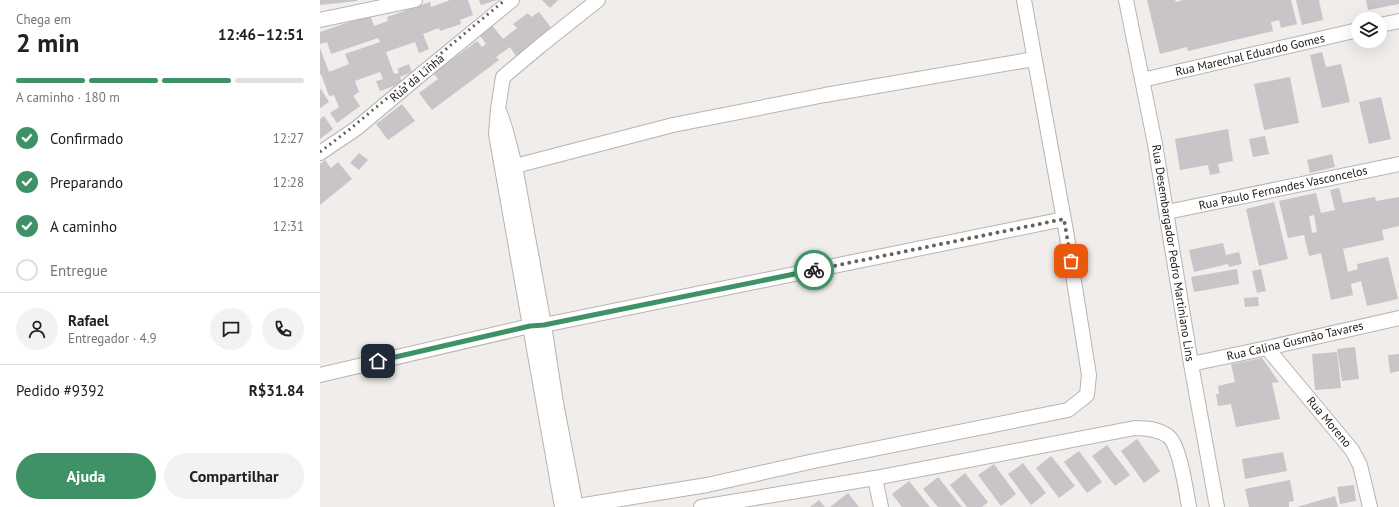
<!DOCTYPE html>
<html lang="pt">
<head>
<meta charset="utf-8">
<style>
  body { margin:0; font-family:"PT Sans",sans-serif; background:#f2f2f2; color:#202124; height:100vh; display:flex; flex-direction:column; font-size:15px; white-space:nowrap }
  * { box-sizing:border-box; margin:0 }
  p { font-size:13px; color:#757577 }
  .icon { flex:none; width:22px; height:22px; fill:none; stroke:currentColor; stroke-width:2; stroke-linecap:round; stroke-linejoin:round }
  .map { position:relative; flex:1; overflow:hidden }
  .side { display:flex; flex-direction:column; background:#fff; width:320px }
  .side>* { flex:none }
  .controls { position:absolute; left:1031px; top:12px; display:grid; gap:8px }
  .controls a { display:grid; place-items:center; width:36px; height:36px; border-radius:50%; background:#fff; box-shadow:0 4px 16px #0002; font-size:20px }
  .pin { position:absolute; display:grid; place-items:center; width:34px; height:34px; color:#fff; margin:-17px; border-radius:8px; box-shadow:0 2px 6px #0006 }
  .courier { position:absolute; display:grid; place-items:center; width:40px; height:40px; margin:-20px; border:3px solid #3e9265; border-radius:50%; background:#fff; color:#222; box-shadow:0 1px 5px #0007 }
  .head em { font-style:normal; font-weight:700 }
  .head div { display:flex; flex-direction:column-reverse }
  .head { display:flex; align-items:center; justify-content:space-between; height:68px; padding:0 16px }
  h1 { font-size:26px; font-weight:700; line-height:30px }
  .bar { display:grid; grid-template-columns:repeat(4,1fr); gap:6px 4px; align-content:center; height:48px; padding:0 16px }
  .bar i { height:5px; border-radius:3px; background:#e0e0e0 }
  .bar .active { background:#3e9265 }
  .bar p { grid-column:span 4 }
  .line { display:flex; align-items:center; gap:10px; padding:0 16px; border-top:1px solid #e0e0e0 }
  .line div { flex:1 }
  .round { display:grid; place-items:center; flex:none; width:42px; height:42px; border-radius:21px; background:#f2f2f2 }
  ol { padding:0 16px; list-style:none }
  li { display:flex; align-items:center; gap:12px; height:44px }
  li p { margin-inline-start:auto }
  li .icon { padding:4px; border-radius:50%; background:#3e9265; color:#fff; stroke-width:4 }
  li:last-child { color:#757577 }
  li i { width:22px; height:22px; border:2px solid #e0e0e0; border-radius:50% }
  .primary-button { display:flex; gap:8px; margin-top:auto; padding:8px 16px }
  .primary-button a { flex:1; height:46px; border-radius:24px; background:#3e9265; color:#fff; font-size:16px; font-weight:700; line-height:46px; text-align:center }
  .primary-button a+a { background:#f2f2f2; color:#202124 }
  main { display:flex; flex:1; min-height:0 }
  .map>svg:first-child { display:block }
</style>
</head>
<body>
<main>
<section class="side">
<div class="head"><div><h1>2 min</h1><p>Chega em</p></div><em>12:46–12:51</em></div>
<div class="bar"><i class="active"></i><i class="active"></i><i class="active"></i><i></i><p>A caminho · 180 m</p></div>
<ol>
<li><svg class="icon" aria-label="check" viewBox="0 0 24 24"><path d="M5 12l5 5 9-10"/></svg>Confirmado<p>12:27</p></li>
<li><svg class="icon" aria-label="check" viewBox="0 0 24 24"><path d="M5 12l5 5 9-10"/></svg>Preparando<p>12:28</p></li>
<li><svg class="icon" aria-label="check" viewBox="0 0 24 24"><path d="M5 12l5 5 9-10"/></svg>A caminho<p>12:31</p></li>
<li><i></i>Entregue</li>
</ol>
<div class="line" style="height:72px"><a class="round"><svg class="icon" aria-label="person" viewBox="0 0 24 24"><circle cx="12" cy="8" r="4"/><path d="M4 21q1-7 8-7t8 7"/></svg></a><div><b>Rafael</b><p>Entregador · 4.9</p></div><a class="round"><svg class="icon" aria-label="chat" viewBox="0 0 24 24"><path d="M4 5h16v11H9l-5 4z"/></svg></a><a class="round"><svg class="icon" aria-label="phone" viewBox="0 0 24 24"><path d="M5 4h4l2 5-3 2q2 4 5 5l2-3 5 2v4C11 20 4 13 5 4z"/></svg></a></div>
<div class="line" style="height:52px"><div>Pedido #9392</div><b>R$31.84</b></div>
<div class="primary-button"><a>Ajuda</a><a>Compartilhar</a></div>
</section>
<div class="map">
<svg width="1079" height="507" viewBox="0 0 1079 507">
  <rect width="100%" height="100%" fill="#f0edea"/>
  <!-- building -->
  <path fill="#c8c4c7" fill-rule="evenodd" d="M0,0H37V1L0,5Z
    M130,0H148L153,15L140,20L141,24L120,31L119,28L103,34L109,49L99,53L95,42L66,52L74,74L79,73L77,69L89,64L92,72L80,77L82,83L60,91L56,81L63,79L60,72L35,81L39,92L33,96L40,106L17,123L10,113L19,107L14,95L9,96L1,74L0,75V48L9,72L29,64L25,54L60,42L58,38L11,54L7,42L0,44V32L50,15L54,26L68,21L67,17L110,2L111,7Z
    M159,0H177L161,5Z
    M222,0H238L230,8Z
    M827,0H855L856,2L863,0H971L977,24L961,28L959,20L951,22L953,31L868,51L867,47L840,54Z
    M976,0H999L1003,20L982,25Z
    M1046,0H1079V4L1048,10Z
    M219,12L232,29L196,56L190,47L176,57L179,60L112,110L99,93L118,79L110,69L127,57L130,61L157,41L162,47L166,44L158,33L171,24L183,39L197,28L193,24L208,13L211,17Z
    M1002,52L1006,67L1021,64L1030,102L1002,108L990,55Z
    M970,77L979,123L944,130L934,84Z
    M1,89L9,102L0,108V90Z
    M1061,97L1071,139L1049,144L1039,102Z
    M82,104L95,121L68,140L56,124Z
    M4,116L13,129L0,139V119Z
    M908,129L913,161L898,164L900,173L890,175L888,165L860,170L855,139Z
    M945,136L949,154L933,157L929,139Z
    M39,153L48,160L39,170L30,163Z
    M1012,154L1015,167L990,173L987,160Z
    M5,160L11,168L18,162L32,179L0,205V164Z
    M1019,188L1023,203L1055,197L1056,201L1079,197V226L1062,230L1064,240L1023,249L1028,272L1038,269L1037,264L1068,257L1078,299L1047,306L1041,281L1031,284L1033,295L1011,300L1001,253L989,256L984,235L968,238L959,201L996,193L1001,213L1015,210L1010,190ZM994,215L997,232L992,233L989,216Z
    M954,202L968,259L939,266L926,209Z
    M903,243L906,255L919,252L922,264L909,267L908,264L874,272L869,250Z
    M917,269L919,284L874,292L871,277Z
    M941,269L946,291L937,293L932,271Z
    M938,297L939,306L925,307L924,298Z
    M1035,347L1039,379L1022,381L1017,349Z
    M1017,352L1021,388L995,390L992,354Z
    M1079,354V371L1070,373L1068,355Z
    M942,358L959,382L952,383L960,419L916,427L911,404L898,406L896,394H899L898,386L915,382L911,364Z
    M817,439L840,471L824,483L801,451Z
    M787,445L810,475L795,486L772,456Z
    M759,451L782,482L767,493L744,462Z
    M963,452L967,471L925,479L922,459Z
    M731,456L755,486L739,498L716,468Z
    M703,463L726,493L711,505L688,474Z
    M674,464L696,494L681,506L658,475Z
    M645,473L668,502L662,507H647L630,485Z
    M618,477L642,507H618L603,489Z
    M970,480L974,501L969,502V507H929L925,489Z
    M589,481L610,507H582L572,494Z
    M1034,485L1036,501L1020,504L1017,487Z
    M528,493L539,507H510Z
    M1015,496L1018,507H977Z
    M499,500L505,507H490Z"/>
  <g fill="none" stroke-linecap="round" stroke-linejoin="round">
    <defs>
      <path id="street" d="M806,0L835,144L871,364L897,507
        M0,20L95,0
        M1060,25L1079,21
        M822,80L1038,30
        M180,113L186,131L195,166L224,325L236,403L256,507
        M0,153L37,128L99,76L192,0
        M182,166H195L353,125L505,95L714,59
        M847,212L1079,164
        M947,348L1032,450L1040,465L1050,507
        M871,364L947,348L1079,318
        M0,375L210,326L224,325L744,219
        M555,478L561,507
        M242,507L176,134L178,109L183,77L220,46L278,0
        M252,507L387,485L494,461L748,410L767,395L769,375L746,231L704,0
        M381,507L555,478L815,428C827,428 838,429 848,436C860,445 866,491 869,507"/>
    </defs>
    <!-- street casing -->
    <use href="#street" stroke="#b7b4b1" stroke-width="16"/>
    <!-- street -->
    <use href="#street" stroke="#fff" stroke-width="14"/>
    <!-- rail -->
    <path stroke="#62605f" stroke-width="3" stroke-dasharray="2 4" stroke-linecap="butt" d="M0,152L30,129L185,0"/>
  </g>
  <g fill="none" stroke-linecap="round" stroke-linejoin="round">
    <!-- done -->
    <path stroke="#656362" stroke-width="4" stroke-dasharray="0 7.2" d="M494,270L744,219L751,261"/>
    <!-- route -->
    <path stroke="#3e9265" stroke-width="5" d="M58,361L210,326L224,325L494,270"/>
  </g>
  <g text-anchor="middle" stroke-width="3" stroke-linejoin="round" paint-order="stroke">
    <!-- street labels -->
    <g font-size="12" fill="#1a1918" stroke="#fff">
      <text transform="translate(930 55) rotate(-13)" y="4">Rua Marechal Eduardo Gomes</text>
      <text transform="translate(97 78) rotate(-40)" y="4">Rua da Linha</text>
      <text transform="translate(963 188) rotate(-12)" y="4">Rua Paulo Fernandes Vasconcelos</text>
      <text transform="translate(853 253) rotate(81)" y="4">Rua Desembargador Pedro Martiniano Lins</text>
      <text transform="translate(975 341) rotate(-13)" y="4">Rua Calina Gusmão Tavares</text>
      <text transform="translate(1009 422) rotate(50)" y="4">Rua Moreno</text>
    </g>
  </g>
</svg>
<div class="controls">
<a><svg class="icon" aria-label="layers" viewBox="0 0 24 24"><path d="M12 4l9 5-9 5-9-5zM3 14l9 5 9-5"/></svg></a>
</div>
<div class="pin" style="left:751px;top:261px;background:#ea580c"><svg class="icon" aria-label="bag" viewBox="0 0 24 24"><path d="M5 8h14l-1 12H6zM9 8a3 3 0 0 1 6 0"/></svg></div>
<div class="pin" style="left:58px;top:361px;background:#1f2937"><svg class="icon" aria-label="home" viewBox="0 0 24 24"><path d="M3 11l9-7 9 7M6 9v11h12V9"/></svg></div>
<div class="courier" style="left:494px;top:270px"><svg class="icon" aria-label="bike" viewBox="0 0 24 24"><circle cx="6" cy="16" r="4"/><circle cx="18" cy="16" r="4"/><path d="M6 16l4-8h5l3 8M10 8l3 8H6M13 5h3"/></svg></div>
</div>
</main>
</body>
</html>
